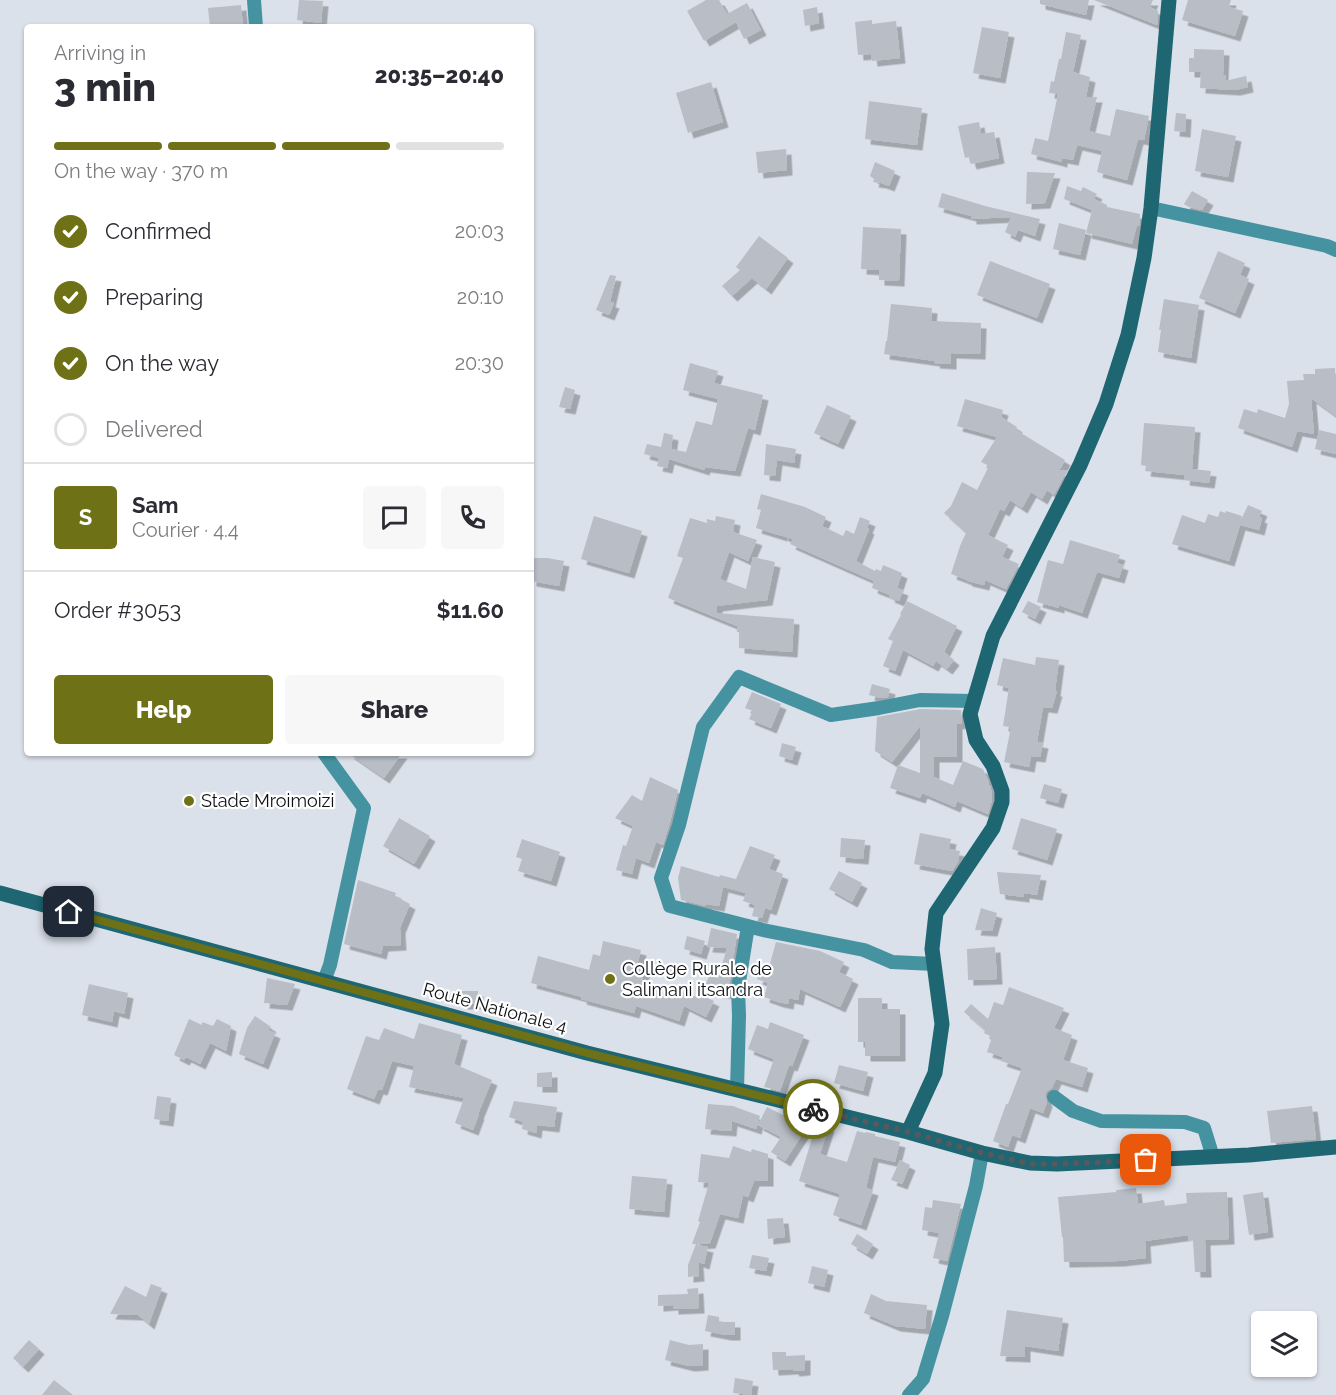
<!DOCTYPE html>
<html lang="en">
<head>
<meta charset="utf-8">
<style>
  body { margin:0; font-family:Raleway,sans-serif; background:#f7f7f7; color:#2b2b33; height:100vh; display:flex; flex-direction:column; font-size:22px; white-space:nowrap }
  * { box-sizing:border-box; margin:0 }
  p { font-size:20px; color:#7c7c81 }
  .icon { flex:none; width:33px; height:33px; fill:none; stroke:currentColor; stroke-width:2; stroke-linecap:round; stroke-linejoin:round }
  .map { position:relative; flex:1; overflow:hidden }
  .details { position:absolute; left:24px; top:24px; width:510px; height:732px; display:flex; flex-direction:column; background:#fff; border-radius:6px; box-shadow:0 2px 4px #0004 }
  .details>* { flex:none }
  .fabs { position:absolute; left:1251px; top:1311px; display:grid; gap:12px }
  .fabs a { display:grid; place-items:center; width:66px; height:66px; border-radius:6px; background:#fff; box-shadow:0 2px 4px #0004; font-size:30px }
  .pin { position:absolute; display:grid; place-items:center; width:51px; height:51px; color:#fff; margin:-26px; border-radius:12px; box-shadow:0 3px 9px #0006 }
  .courier { position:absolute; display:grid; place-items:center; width:60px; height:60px; margin:-30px; border:4px solid #6f7116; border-radius:50%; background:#fff; color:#222; box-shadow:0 2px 8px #0007 }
  .overview em { font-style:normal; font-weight:800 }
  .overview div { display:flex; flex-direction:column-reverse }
  .overview { display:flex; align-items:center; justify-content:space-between; height:102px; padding:0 30px }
  h1 { font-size:39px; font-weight:800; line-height:45px }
  .bar { display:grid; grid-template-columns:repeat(4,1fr); gap:9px 6px; align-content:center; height:72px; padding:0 30px }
  .bar i { height:8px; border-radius:4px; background:#e1e1e2 }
  .bar .selected { background:#6f7116 }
  .bar p { grid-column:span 4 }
  .line { display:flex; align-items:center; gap:15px; padding:0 30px; border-top:2px solid #e1e1e2 }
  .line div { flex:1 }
  .round { display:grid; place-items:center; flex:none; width:63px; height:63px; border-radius:6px; background:#f7f7f7 }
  ol { padding:0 30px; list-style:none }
  li { display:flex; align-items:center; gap:18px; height:66px }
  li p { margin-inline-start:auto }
  li .icon { padding:6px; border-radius:50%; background:#6f7116; color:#fff; stroke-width:4 }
  li:last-child { color:#7c7c81 }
  li i { width:33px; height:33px; border:3px solid #e1e1e2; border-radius:50% }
  .cta { display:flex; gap:12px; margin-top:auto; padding:12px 30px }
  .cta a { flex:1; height:69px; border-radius:6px; background:#6f7116; color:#fff; font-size:24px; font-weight:800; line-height:69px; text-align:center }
  .cta a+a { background:#f7f7f7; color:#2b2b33 }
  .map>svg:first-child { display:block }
</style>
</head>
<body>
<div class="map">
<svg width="1336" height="1395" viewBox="0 0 1336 1395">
  <defs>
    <filter id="shadow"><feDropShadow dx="5.5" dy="5.5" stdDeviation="0" flood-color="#0004"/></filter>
  </defs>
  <rect width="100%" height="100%" fill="#dbe1ea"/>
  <!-- building -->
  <path fill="#b8bdc6" filter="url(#shadow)" d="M299,0L323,1L321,23L297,20Z
    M706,0H719L727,14L747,3L761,30L744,39L736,22L704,41L687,11Z
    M1040,0H1089L1086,15L1040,4Z
    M1094,0H1153L1150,7L1158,11L1157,25Z
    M1188,0H1231L1229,7L1243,11L1235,36L1182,20Z
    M241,5L243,27H210L208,8Z
    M817,7L819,23L805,26L803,10Z
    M872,20V24L896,21L900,58L872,61L871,54L858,55L855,22Z
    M982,27L1009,32L1000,78L973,73Z
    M1066,32L1081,35L1073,72L1090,77L1086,97H1097L1089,131L1110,136L1116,109L1149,116L1144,140L1138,139L1127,180L1097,172L1102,151L1077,145L1073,160L1062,158V162L1031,154L1035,138L1048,141L1058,94L1049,93L1051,81L1054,82L1059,59H1061Z
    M1194,49L1224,50L1223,75H1226L1225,81L1246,76L1248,87L1235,90L1200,88L1201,72H1189V58H1194Z
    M711,82L723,122L688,133L676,93Z
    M869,101L922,108L917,145L865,139Z
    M1176,113L1186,114L1185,132L1174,131Z
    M979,122L981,134L994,132L999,158L971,164L969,157L965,158L958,126Z
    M1202,129L1236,136L1228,177L1195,171Z
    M786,149L787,170L758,173L756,152Z
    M875,162L895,171L889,186L881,183L873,182L874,179L870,176Z
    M1027,172L1055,173L1045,203L1026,204Z
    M1067,186L1081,191L1083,187L1097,194L1094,199L1107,205V207L1140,214L1139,226L1137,225L1132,244L1086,233L1092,210L1064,199Z
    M1192,191L1208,200L1202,210L1189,207L1184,204Z
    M942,193L985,206L1040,219L1035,236L1018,230L1015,237L1005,232L1011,217L971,219V216L938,207Z
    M1059,223L1086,230L1080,255L1053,249Z
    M863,227L901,229L899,281L879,280V270L861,269Z
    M759,236L788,258L766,289L752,278L732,296L722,286L740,270L736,267Z
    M1218,251L1245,263L1240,275L1249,279L1235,313L1199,298Z
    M990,261L1050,284L1037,318L977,295Z
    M610,275L616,276L610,302L614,303L609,315L596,310Z
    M1164,299L1199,305L1191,358L1158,352L1161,330H1159Z
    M891,304L932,308L931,321L981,323L980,354L951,353V364L934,363L935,361L884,354L886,341H887Z
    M690,363L718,371L714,383L763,395L755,430L748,428L735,471L705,467L704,470L669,459L667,468L657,466L659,458L644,454L647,444L661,447L664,433L673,435L671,449L686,452L696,421L712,425L718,399L683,390Z
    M1335,368L1336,416L1311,398L1314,434L1297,431L1292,447L1238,428L1244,409L1257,413L1258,409L1285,418L1289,404L1287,381L1304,380L1303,374H1315V369Z
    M565,387L575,390L570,409L559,407Z
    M965,399L1003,410L1001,417L1017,427L1016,430L1065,460L1059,471L1067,470L1054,495L1047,490L1042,499L1031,492L1022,508L1010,500L1004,511L1000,509L988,535L1008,545L1002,557L1019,564L1006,589L985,580L984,585L967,581V580L951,574L960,546L966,533L944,513L951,506L962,482L977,490L989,466L981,462L997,437L957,426Z
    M827,405L851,416L838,444L814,433Z
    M1144,423L1195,427L1192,469L1211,471L1209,483L1184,480L1185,475L1145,471L1146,466L1141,465Z
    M1319,430L1336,434V454L1315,449Z
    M766,444L796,449L794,463L777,460L775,476L764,475Z
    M761,494L805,507L826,517L822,526L843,536L846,530L854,534L860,517L870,521L867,528L869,529L856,561L875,571L876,569L881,571L883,565L902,573L897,588L903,590L899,601L889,597L890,595L872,588L874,581L790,544L793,539L783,536L782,531V536L756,528L761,510L757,509Z
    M1248,505L1262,511L1259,517L1262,518L1259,530L1240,525L1229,561L1172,544L1182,515L1205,523L1208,514L1218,517L1220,511L1225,513L1226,511L1242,516L1241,520Z
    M594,516L642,531L629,573L581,559Z
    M716,516L735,520L733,532L757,540L748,561L729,552L720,579L746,589L753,557L775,562L767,600L717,606V613L794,619L792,652L739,648V632H737V626L668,598L683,558L677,556L690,518L707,523V519L715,521Z
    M1070,540L1120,555L1117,563L1123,565L1119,578L1097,572L1082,613L1059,605V608L1037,602L1048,560L1063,564Z
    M531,558H547L564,561L559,586L531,581Z
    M907,601L957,626L944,652L954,660L947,669L936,661L933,666L903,650L895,671L883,666L893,641L888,639L901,615L900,614Z
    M1028,601L1041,607L1035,619L1022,612Z
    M1036,657L1059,660L1055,691H1057L1052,708L1043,707L1037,742L1043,743L1040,757L1031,756L1029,767L1004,762L1011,727L1003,726L1009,688L997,685L1003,658L1035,665Z
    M872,684L890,689L888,697L881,698L869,695Z
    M752,692L781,704L771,728L749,719L753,711L745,708Z
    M921,709L961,710L962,723L957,724V757H934V777L953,785L963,761L983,769L989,783L988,785L990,786L992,793V800L988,814L957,801L955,807L922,793L920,798L890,788L898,765L920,773V726L892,762L875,751L877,717Z
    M782,743L796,747L792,760L779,756Z
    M348,753H402L384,778Z
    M650,777L678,790L670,822L663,845L656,842L649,863L636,858L632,874L616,870L623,845L626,846L633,826L615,818L632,795L642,801Z
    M1044,784L1062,789L1058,803L1040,798Z
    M399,818L430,836L414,864L383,846Z
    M1021,818L1057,829L1047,860L1012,849Z
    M920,833L951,839L949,849L960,851L958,862L952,871L914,864Z
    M841,838L865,840L863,859L840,857Z
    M522,839L560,852L551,881L518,871L522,859L516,857Z
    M750,846L775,855L769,869L783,874L771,910L765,908L762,918L752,916L755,905L743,901L746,893L723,887L719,906L706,904V906L681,900L678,878L681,866L719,877L720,875L736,879Z
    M839,871L862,883L852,902L829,889Z
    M997,872L1041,875L1037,895L1024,893V897L1000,894Z
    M358,880L396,893L395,896L410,904L400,928L401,945L383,946L381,954L344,944Z
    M981,908L997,913L992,931L975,930Z
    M711,928L737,934L729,987V994L703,990L710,974L718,978L727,948L707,947Z
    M687,936L705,941L701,954L684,949Z
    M603,941L641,950L637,966L645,969L641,985L666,993L668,987L700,998L701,995L714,1001L706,1017L684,1006L679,1021L636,1006L634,1013L581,999L582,997L531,983L538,956L589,970L593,954L600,956Z
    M776,942L820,951L844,962L839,972L853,979L840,1007L800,989L798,1000L789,998L788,1004L778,1002L764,997L768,983L757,979L761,968L768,971Z
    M995,947L997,979L968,980L967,949Z
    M267,978L295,984L287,1005L264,1003Z
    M89,984L128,993L124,1014L114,1011L112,1022L82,1015Z
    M1009,987L1064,1008L1054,1028L1072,1035L1063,1060L1088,1068L1082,1087L1056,1079L1052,1088L1047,1091L1045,1095L1047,1102L1043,1113L1030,1108L1020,1138L1012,1135L1008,1147L993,1141L1006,1104H1008L1022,1068L1001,1061L1003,1057L987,1052L992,1037L984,1033L985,1030L964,1012L971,1004L988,1019L994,1002L1003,1005Z
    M462,991H478L479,1004H462Z
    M858,998H882V1009H900V1056H865V1042H858Z
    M255,1016L271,1027L268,1030L275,1033L263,1064L239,1054L247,1028Z
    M189,1019L202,1025V1022L213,1026L217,1019L231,1026L226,1051L210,1043L200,1064L186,1057L184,1060L174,1055Z
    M770,1022L804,1035L792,1066L789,1065L780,1091L764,1087L774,1059L748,1049L757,1025L768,1029Z
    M419,1023L462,1035L454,1064L492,1080L478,1114H479L473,1130L455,1123L464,1098L409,1087L414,1066L392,1061L382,1090L378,1089L374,1099L347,1089L366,1036L379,1040L384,1028L414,1039Z
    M839,1065L868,1072L863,1091L834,1083Z
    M552,1072V1087H537V1073Z
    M157,1096L171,1098L168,1121L154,1119Z
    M514,1101L557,1107L554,1127L537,1125L536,1133L522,1129L523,1122L509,1117Z
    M708,1104L733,1106L760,1116L756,1129L732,1121L731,1131L705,1129Z
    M1312,1106L1316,1139L1271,1143L1267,1111Z
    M767,1107L791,1119L789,1123L805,1130L785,1161L771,1152L781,1137L758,1125Z
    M817,1122L829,1126L820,1154L847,1162L857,1131L865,1133L866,1132L875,1134V1136L900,1142L895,1162L873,1157L866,1188L873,1190L861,1225L833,1215L840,1194L799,1181Z
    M733,1146L751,1152L752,1149L768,1154V1181H754L748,1197L743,1195L738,1218L720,1214L710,1243L698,1244V1245L708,1247L704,1264L698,1262L699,1276L688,1277V1265L696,1244H692L700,1222L698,1221L709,1183L698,1182L701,1154L729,1158Z
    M900,1160L910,1165L902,1184L891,1180Z
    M632,1176L667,1179L664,1212L629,1209Z
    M1136,1188L1138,1204L1164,1200L1165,1206L1187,1203L1186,1193L1227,1192L1229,1239L1205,1240L1206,1272H1195L1193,1240L1188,1241V1235L1145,1241L1146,1258L1119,1261L1064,1262L1063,1237H1062L1058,1197L1116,1192V1190Z
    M1263,1192L1268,1232L1249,1235L1243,1195Z
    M933,1200L961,1204L947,1261L933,1258L939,1233L922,1230L925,1207L932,1208Z
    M783,1218L785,1237L768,1239L767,1219Z
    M857,1234L873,1244L867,1254L851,1244Z
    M752,1255L769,1258L766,1271L749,1268Z
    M812,1266L828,1270L824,1287L808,1283Z
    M151,1284L162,1288L149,1324L138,1315L110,1314L125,1286L146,1297Z
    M698,1288L699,1308L673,1309V1305L658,1306V1295L688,1294L687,1289Z
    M871,1294L886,1301L927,1305L925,1329L895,1326L864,1313Z
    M1007,1310L1063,1318L1058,1351L1025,1346V1357L1000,1356Z
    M708,1315L719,1317V1322H735V1335H726L705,1331Z
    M29,1340L39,1349L23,1367L13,1358Z
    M670,1340L689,1345L703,1344V1365L689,1366L665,1360Z
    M772,1352H786V1356L805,1355V1370L794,1371L793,1369L773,1370Z
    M735,1378L753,1381L751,1395L733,1393Z
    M54,1380L73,1395H42Z"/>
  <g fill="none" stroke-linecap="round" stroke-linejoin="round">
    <!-- street -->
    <path stroke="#4593a1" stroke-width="14" d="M254,0L256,27
      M1151,208L1327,246L1336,250
      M934,964L892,962L864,950L763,930L670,906L661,878L679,825L703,727L739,677L831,715L879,708L920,700L974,701
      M324,981L330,965L364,808L324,753
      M737,1090L739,1016L738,988L748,926
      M1054,1097L1073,1111L1101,1121L1185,1122L1204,1128L1213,1157
      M909,1395L923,1379L942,1316L976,1186L982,1153"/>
    <!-- secondary -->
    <path stroke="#1d6672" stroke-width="15" d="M0,893L587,1053L908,1132L982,1153L1030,1163L1057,1164L1249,1155L1336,1147
      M908,1132L935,1073L942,1024L932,949L936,913L993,828L1002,802V791L993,766L976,740L970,714L993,636L1080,465L1106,404L1128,335L1144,258L1151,208L1169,0"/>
  </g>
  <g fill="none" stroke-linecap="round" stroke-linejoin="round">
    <!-- done -->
    <path stroke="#565a5f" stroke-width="6" stroke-dasharray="0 10.8" d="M813,1109L908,1132L982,1153L1030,1164H1056L1146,1160"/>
    <!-- route -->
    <path stroke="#6f7116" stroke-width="8" d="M69,912L587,1053L813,1109"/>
  </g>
  <!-- markers -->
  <g fill="#6f7116" stroke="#fff" stroke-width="2">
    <circle cx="189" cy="801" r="6"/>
    <circle cx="610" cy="979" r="6"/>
  </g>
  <g text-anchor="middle" stroke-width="4.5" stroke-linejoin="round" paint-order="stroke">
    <!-- poi labels -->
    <g font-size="18" fill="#0f1114" stroke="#fff" text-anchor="start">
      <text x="201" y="807">Stade Mroimoizi</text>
      <text x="622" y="975">Collège Rurale de<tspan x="622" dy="21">Salimani itsandra</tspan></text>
    </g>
    <!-- street labels -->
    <g font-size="18" fill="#0f1114" stroke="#fff">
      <text transform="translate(495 1008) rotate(15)" y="6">Route Nationale 4</text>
    </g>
  </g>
</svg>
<div class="fabs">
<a><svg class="icon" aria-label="layers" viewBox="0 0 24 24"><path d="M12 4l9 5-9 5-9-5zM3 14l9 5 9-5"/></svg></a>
</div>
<div class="pin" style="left:1146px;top:1160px;background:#ea580c"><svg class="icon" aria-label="bag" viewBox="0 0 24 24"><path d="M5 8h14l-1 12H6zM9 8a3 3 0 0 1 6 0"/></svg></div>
<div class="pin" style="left:69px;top:912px;background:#1f2937"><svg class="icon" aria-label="home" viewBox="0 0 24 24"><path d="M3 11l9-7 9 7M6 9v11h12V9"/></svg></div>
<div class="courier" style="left:813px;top:1109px"><svg class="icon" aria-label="bike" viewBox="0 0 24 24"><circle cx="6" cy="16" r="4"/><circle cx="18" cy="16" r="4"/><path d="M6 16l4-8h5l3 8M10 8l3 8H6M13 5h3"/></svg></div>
<section class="details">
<div class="overview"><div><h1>3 min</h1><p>Arriving in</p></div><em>20:35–20:40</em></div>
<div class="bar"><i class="selected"></i><i class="selected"></i><i class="selected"></i><i></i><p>On the way · 370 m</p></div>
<ol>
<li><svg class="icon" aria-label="check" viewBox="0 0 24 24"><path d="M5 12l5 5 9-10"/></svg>Confirmed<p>20:03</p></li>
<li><svg class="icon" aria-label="check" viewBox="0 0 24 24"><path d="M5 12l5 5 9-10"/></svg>Preparing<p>20:10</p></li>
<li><svg class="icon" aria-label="check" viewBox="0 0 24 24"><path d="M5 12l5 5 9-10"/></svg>On the way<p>20:30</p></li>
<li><i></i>Delivered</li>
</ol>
<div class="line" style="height:108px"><b class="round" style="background:#6f7116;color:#fff">S</b><div><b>Sam</b><p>Courier · 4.4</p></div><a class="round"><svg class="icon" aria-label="chat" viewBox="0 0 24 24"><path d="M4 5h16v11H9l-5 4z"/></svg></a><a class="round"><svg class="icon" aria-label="phone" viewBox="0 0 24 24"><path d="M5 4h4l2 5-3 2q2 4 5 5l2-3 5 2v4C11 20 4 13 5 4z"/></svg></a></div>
<div class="line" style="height:78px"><div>Order #3053</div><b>$11.60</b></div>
<div class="cta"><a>Help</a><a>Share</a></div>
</section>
</div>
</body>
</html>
